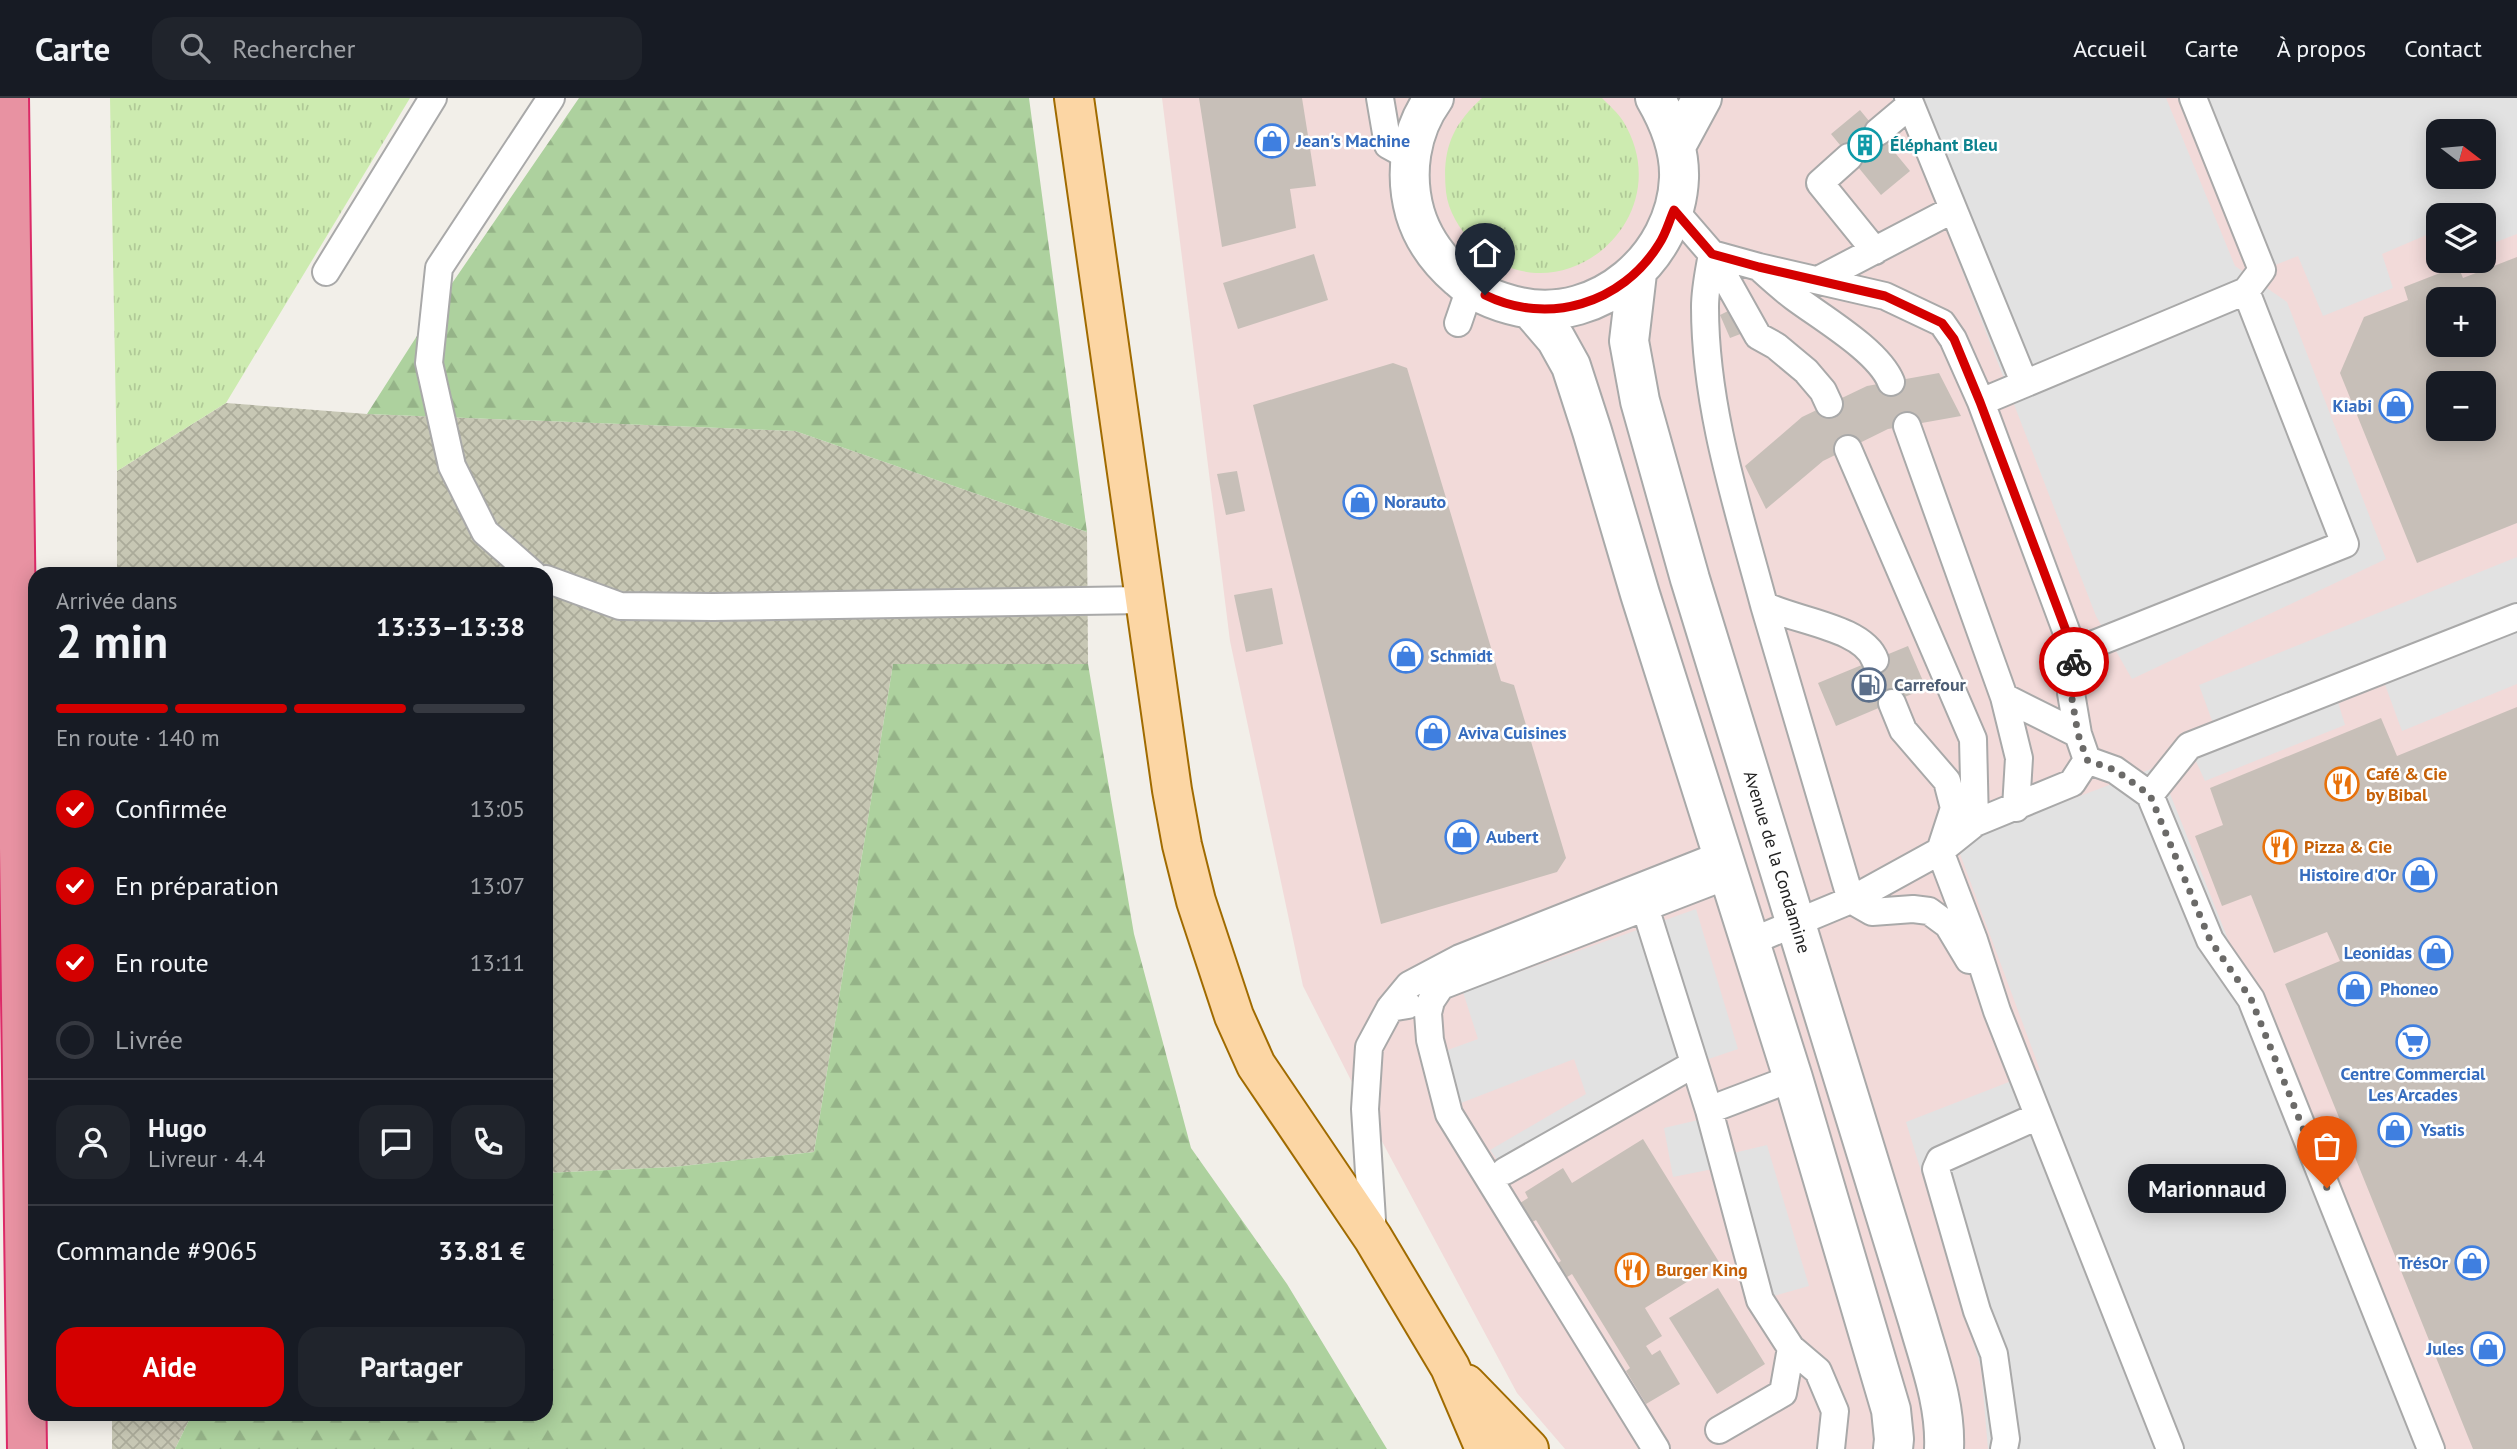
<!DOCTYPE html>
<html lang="fr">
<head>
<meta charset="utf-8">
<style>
  body { margin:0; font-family:"PT Sans",sans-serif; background:#20242c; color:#f1f3f6; height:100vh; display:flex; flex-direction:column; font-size:26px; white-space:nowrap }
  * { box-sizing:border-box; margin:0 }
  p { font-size:23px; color:#9ea1a6 }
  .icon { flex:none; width:38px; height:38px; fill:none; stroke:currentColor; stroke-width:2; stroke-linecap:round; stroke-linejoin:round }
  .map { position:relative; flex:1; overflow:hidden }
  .details { position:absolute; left:28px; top:469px; width:525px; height:854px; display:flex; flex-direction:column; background:#171b24; border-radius:21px; box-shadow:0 4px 18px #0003 }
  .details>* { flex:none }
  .needle { width:46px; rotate:106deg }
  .controls { position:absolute; left:2426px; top:21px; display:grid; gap:14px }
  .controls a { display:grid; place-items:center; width:70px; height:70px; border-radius:14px; background:#171b24; box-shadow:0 4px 18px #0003; font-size:35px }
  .pin { position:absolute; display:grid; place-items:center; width:60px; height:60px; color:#fff; margin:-72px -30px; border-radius:50% 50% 50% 0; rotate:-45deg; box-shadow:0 0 7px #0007 }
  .pin .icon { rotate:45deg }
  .courier { position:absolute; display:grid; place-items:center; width:70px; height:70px; margin:-35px; border:5px solid #d40000; border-radius:50%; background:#fff; color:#222; box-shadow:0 2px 9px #0007 }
  .bubble { position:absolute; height:49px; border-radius:21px; background:#171b24; box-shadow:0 4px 18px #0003; font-size:23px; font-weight:800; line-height:49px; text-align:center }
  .summary em { font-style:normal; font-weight:800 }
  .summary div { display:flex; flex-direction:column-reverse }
  .summary { display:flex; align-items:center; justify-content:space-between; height:119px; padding:0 28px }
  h1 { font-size:46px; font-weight:800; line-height:52px }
  .bar { display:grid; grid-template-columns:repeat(4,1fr); gap:10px 7px; align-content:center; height:84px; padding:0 28px }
  .bar i { height:9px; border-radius:5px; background:#363941 }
  .bar .active { background:#d40000 }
  .bar p { grid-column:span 4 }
  .line { display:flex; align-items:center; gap:18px; padding:0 28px; border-top:2px solid #363941 }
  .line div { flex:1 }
  .round { display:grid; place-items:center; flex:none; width:74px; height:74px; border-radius:21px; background:#20242c }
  ol { padding:0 28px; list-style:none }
  li { display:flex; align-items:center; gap:21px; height:77px }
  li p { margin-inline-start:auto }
  li .icon { padding:7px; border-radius:50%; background:#d40000; color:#fff; stroke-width:4 }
  li:last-child { color:#9ea1a6 }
  li i { width:38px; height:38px; border:4px solid #363941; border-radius:50% }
  .action { display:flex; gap:14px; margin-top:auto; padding:14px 28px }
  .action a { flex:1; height:80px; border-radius:21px; background:#d40000; color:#fff; font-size:28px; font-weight:800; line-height:80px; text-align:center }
  .action a+a { background:#20242c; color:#f1f3f6 }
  header { display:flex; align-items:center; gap:42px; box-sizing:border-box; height:98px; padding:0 35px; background:#171b24; border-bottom:2px solid #363941 }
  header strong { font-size:33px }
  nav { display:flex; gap:38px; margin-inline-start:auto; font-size:24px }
  .search { width:490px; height:63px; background:#20242c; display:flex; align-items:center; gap:18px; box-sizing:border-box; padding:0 24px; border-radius:21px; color:#9ea1a6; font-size:26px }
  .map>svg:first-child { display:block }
</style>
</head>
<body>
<header>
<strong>Carte</strong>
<div class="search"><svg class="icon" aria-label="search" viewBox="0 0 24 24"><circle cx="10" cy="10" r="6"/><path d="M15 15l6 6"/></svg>Rechercher</div>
<nav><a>Accueil</a><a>Carte</a><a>À propos</a><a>Contact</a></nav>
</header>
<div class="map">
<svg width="2517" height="1351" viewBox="0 0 2517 1351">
  <defs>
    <pattern id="construction-cross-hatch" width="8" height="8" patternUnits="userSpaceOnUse" patternTransform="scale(1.75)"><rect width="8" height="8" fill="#c7c7b4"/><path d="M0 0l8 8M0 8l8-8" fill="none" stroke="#abab9a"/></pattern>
    <pattern id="grass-tufts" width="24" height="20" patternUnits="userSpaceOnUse" patternTransform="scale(1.75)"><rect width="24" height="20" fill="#cdebb0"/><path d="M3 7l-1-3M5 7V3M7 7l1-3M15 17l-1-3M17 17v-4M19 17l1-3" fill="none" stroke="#b0c997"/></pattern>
    <pattern id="forest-firs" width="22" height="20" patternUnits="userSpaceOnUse" patternTransform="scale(1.75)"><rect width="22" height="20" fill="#add19e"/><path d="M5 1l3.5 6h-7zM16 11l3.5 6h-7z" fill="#95b388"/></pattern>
  </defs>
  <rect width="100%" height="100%" fill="#f2efe9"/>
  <!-- commercial -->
  <path fill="#f2dad9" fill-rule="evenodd" d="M1162,0H2517V1351H1565L1517,1295L1386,1051L1303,888L1230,543ZM2438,33H2483V79H2438ZM2438,117H2483V163H2438ZM2438,201H2483V247H2438ZM2438,285H2483V331H2438Z"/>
  <!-- construction -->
  <path fill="url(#construction-cross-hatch)" d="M226,305L367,316L795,333L1087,434L1088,566H893L814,1054L673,1069L546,1075V476H117V373Z
    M112,1316H192L175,1351H112Z"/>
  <!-- grass -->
  <path fill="url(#grass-tufts)" d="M110,0H410L226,305L117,373Z
    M1482,0H1602C1609,7 1618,15 1623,23C1684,123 1554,228 1473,145C1460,132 1448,113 1446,94C1442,53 1451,28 1482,0Z"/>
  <!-- forest -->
  <path fill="url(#forest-firs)" d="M579,0H1029L1087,434L795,333L367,316L431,216Z
    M893,566H1088L1134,836L1191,1050L1287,1186L1387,1351H175L192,1316H546V1075L673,1069L814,1054Z"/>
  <!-- parking -->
  <path fill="#e2e2e2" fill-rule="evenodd" d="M1892,0H2166L2235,168L2287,204L2386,461L2132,581L2096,518L1941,118Z
    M2193,0H2517V136L2483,149V117H2438V132L2382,156L2393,190L2323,218L2298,158L2262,172ZM2438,33H2483V79H2438Z
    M2517,459V586L2402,633L2380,573L2334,591L2345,627L2205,683L2189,648L2217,636L2199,587Z
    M2159,668L2431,1351H1988L1981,1270L1906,1024L2040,972L1956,745Z
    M1696,811L1738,951L1694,966L1505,1073L1490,1052L1586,996L1574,961L1461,1005L1445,953L1478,941L1463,894Z
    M1711,1019L1721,1058L1767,1047L1809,1188L1760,1202L1723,1069L1673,1079L1664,1030Z"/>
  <!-- building -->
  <path fill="#c7bfb8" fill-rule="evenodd" d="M1199,0H1302L1316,88L1290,91L1296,130L1222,149Z
    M1860,12L1910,73L1881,97L1831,36Z
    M1314,156L1328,202L1238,231L1223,185Z
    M2517,159V425L2417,465L2340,275L2364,219L2408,202L2404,189L2458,168L2463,180ZM2438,201H2483V247H2438ZM2438,285H2483V331H2438Z
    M1732,211L1743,235L1730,240L1720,217Z
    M1393,265L1407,270L1501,583L1514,587L1566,760L1557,774L1381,826L1253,307Z
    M1939,275L1961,318L1888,331L1823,363L1766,411L1745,368L1802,319L1867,288Z
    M1237,373L1245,413L1226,417L1217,376Z
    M1272,490L1283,546L1246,554L1234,497Z
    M1908,548L1926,590L1836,628L1818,585Z
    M2517,609V1351H2473L2285,886L2340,863L2333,847L2327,834L2274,855L2251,797L2222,808L2195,738L2223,727L2210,690L2381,620L2397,658Z
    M1643,1041L1719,1164L1645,1210L1662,1238L1646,1248L1652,1257L1660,1252L1680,1286L1646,1306L1626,1273L1630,1270L1572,1176L1564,1181L1555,1167L1561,1163L1536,1122L1529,1126L1517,1107L1528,1100L1525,1094L1563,1070L1572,1085Z
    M1718,1190L1765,1266L1717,1296L1669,1220Z"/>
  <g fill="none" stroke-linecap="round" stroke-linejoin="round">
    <defs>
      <path id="lane" d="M1380,0L1388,47L1410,59
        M1908,0L2024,284
        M1878,34L1910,7
        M1849,59L1820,85L1875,153
        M1674,112L1712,156L1759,169L1885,198L1942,225L1953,241L1981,304L2074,554L2075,578L2071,595L2078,636
        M1712,156C1709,173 1705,191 1705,209C1705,311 1738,410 1764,507C1794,523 1863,529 1875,562
        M1712,156L1758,238L1776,248L1806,273L1823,293L1829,306
        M1761,171C1772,181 1783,191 1794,199C1822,220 1879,253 1891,284
        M326,174L433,0
        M1818,182L1952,112
        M1458,225L1470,190
        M1981,304L2246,193
        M1907,328L2004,599L2019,660L2016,710
        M1848,351L1973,641L1975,725
        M533,476L485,434L452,368L429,265L439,170L551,0
        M546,481L620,508L713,509L1144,502
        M1764,507L1851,802L1872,814L1913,811L1929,813L1948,827L1969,862
        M2074,554L2345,446L2246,193L2262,172L2193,0
        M2004,599L2078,636L2087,662L2115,672L2150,697L2210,842L2251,901L2431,1351
        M1892,605L1903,632L1947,683L1954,710L1940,753L1974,842L1997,913L2170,1351
        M2150,697L2189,648L2517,519
        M1645,809L1709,1012L1760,1202L1791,1250L1818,1273L1835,1313L1831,1351
        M1750,844L1851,802L1940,753L1975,725L2072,685L2087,662
        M1390,910L1409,887L1460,860L1723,756
        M1709,1012L1793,980
        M1505,1073L1694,966
        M1373,1138L1365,1011L1369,949L1390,910L1408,907
        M1719,1332L1783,1295L1791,1250
        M1656,1351L1449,1016L1430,942L1428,915L1431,903L1441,888L1729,777
        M2004,1351L2006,1341L1994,1256L1977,1213L1936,1071L1940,1062L2038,1018"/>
      <path id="street" d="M1434,0C1410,33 1404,76 1415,115C1423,142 1438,162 1459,180C1476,196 1497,204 1520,209C1599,226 1676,159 1679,80C1680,51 1669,24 1655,0
        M1676,48L1702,0
        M1637,175L1629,243L1640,303L1690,481L1918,1223C1930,1265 1946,1307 1944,1351
        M1531,212L1556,241L1571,268L1592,333L1640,496L1793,980L1891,1312L1894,1341L1893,1351"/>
      <path id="primary" d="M1074,0L1172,692L1182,747L1196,803L1234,918L1256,967L1373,1140L1450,1269L1485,1351
        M1466,1286L1529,1351"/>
      <path id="highway" d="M9,0L27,1351"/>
    </defs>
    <!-- lane casing -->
    <use href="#lane" stroke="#a9a9a9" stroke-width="30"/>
    <!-- street casing -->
    <use href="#street" stroke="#a9a9a9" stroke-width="42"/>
    <!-- primary casing -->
    <use href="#primary" stroke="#a06b00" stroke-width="42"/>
    <!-- highway casing -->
    <use href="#highway" stroke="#dc2a67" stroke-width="42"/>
    <!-- lane -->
    <use href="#lane" stroke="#fff" stroke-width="26"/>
    <!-- street -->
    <use href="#street" stroke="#fff" stroke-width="38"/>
    <!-- primary -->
    <use href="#primary" stroke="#fcd6a4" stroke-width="38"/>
    <!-- highway -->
    <use href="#highway" stroke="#e892a2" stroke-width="38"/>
  </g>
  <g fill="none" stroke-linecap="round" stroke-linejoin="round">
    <!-- done -->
    <path stroke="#6b6a68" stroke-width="7" stroke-dasharray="0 12.6" d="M2074,564L2071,595L2078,636L2087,662L2115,672L2150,697L2210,842L2251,901L2327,1090"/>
    <!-- route -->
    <path stroke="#d40000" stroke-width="9" d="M1485,197C1548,228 1622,206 1659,146C1666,136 1669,123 1674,112L1712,156L1759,169L1885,198L1942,225L1954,241L1980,304L2074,554V564"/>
  </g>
  <!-- icons -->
  <defs>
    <symbol id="shop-ring" viewBox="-11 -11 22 22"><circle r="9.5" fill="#fff" stroke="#3f7fe0" stroke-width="1.5"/><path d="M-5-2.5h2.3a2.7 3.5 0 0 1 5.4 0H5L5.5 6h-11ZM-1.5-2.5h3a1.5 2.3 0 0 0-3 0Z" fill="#3f7fe0"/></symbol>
    <symbol id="building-ring" viewBox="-11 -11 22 22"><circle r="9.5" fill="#fff" stroke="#0f9aa8" stroke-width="1.5"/><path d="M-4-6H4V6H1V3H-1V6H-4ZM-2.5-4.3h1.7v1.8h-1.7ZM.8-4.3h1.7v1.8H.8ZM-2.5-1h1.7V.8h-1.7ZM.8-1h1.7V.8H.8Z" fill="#0f9aa8"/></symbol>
    <symbol id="fuel-ring" viewBox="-11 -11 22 22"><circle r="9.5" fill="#fff" stroke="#5c6f8a" stroke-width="1.5"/><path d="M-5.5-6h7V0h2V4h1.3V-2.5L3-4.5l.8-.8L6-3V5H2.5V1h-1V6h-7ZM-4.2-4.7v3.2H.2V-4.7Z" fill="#5c6f8a"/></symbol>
    <symbol id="restaurant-ring" viewBox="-11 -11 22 22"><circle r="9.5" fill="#fff" stroke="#e8710a" stroke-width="1.5"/><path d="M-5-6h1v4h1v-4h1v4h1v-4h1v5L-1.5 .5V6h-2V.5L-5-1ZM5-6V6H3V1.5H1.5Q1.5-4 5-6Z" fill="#e8710a"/></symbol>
    <symbol id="supermarket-ring" viewBox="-11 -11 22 22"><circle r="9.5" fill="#fff" stroke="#3f7fe0" stroke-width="1.5"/><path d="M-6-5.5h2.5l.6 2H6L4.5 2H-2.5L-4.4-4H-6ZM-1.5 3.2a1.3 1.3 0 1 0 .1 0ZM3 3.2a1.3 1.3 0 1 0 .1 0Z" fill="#3f7fe0"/></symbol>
  </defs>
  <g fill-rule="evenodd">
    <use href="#shop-ring" x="1253" y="24" width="38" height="38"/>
    <use href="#building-ring" x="1846" y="28" width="38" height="38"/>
    <use href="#shop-ring" x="2377" y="289" width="38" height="38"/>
    <use href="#shop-ring" x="1341" y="385" width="38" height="38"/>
    <use href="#shop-ring" x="1387" y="539" width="38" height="38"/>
    <use href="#fuel-ring" x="1850" y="568" width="38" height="38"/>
    <use href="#shop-ring" x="1414" y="616" width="38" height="38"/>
    <use href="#restaurant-ring" x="2323" y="667" width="38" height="38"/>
    <use href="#shop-ring" x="1443" y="720" width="38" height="38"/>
    <use href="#restaurant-ring" x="2261" y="730" width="38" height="38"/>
    <use href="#shop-ring" x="2401" y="758" width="38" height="38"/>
    <use href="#shop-ring" x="2417" y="836" width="38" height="38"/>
    <use href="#shop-ring" x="2336" y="872" width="38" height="38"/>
    <use href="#supermarket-ring" x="2394" y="925" width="38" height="38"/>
    <use href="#shop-ring" x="2376" y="1013" width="38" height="38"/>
    <use href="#shop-ring" x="2453" y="1146" width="38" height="38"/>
    <use href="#restaurant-ring" x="1613" y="1153" width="38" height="38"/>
    <use href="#shop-ring" x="2469" y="1232" width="38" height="38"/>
  </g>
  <g text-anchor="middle" stroke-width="5" stroke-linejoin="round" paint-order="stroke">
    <!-- shop labels -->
    <g font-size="18" font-weight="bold" fill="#366cbe" stroke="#fff" text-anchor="start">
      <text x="1296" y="49">Jean's Machine</text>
      <text x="2372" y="314" text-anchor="end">Kiabi</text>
      <text x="1384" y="410">Norauto</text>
      <text x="1430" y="564">Schmidt</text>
      <text x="1458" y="641">Aviva Cuisines</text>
      <text x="1486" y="745">Aubert</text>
      <text x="2396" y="783" text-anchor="end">Histoire d'Or</text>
      <text x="2412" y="861" text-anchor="end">Leonidas</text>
      <text x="2380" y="897">Phoneo</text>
      <text x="2413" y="982" text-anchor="middle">Centre Commercial<tspan x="2413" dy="21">Les Arcades</tspan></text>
      <text x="2420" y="1038">Ysatis</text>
      <text x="2448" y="1171" text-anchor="end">TrésOr</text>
      <text x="2464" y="1257" text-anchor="end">Jules</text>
    </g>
    <!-- culture labels -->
    <g font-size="18" font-weight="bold" fill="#0d838f" stroke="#fff" text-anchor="start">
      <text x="1890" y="53">Éléphant Bleu</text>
    </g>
    <!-- service labels -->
    <g font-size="18" font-weight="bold" fill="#4e5e75" stroke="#fff" text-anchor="start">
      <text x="1894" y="593">Carrefour</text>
    </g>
    <!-- food labels -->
    <g font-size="18" font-weight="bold" fill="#c56008" stroke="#fff" text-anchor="start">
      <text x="2366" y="682">Café &amp; Cie<tspan x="2366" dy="21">by Bibal</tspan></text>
      <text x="2304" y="755">Pizza &amp; Cie</text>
      <text x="1656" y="1178">Burger King</text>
    </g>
    <!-- street labels -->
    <g font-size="18" fill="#222" stroke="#fff">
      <text transform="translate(1777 764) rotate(73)" y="6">Avenue de la Condamine</text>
    </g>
  </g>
</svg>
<div class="controls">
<a><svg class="needle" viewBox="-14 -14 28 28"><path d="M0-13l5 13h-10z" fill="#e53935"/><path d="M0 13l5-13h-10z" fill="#9ea1a6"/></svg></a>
<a><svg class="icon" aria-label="layers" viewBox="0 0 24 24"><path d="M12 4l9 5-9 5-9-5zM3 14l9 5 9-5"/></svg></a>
<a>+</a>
<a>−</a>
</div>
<div class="pin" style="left:2327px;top:1090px;background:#ea580c"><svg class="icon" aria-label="bag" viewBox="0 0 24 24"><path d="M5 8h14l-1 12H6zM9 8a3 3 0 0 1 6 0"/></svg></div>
<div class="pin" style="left:1485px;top:197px;background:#1f2937"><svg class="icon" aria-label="home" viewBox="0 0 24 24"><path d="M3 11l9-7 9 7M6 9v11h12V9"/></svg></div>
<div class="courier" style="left:2074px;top:564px"><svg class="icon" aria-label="bike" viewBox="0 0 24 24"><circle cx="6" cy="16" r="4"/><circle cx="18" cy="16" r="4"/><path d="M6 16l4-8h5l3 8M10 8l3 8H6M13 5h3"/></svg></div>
<div class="bubble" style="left:2128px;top:1066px;width:158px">Marionnaud</div>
<section class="details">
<div class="summary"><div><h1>2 min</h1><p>Arrivée dans</p></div><em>13:33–13:38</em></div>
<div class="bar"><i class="active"></i><i class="active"></i><i class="active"></i><i></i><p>En route · 140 m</p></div>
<ol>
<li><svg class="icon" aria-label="check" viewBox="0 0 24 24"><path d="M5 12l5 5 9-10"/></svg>Confirmée<p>13:05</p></li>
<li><svg class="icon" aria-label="check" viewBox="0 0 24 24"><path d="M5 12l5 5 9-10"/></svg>En préparation<p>13:07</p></li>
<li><svg class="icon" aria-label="check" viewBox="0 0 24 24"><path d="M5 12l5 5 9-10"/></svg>En route<p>13:11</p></li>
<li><i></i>Livrée</li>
</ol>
<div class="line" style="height:126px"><a class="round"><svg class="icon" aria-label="person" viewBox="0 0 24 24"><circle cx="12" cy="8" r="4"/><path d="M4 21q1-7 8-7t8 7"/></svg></a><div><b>Hugo</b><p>Livreur · 4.4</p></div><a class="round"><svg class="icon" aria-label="chat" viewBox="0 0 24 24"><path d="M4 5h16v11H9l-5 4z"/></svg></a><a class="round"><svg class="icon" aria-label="phone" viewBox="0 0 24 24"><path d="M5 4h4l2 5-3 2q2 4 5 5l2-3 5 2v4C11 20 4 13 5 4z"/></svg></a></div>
<div class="line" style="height:91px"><div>Commande #9065</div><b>33.81 €</b></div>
<div class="action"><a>Aide</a><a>Partager</a></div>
</section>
</div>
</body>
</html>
